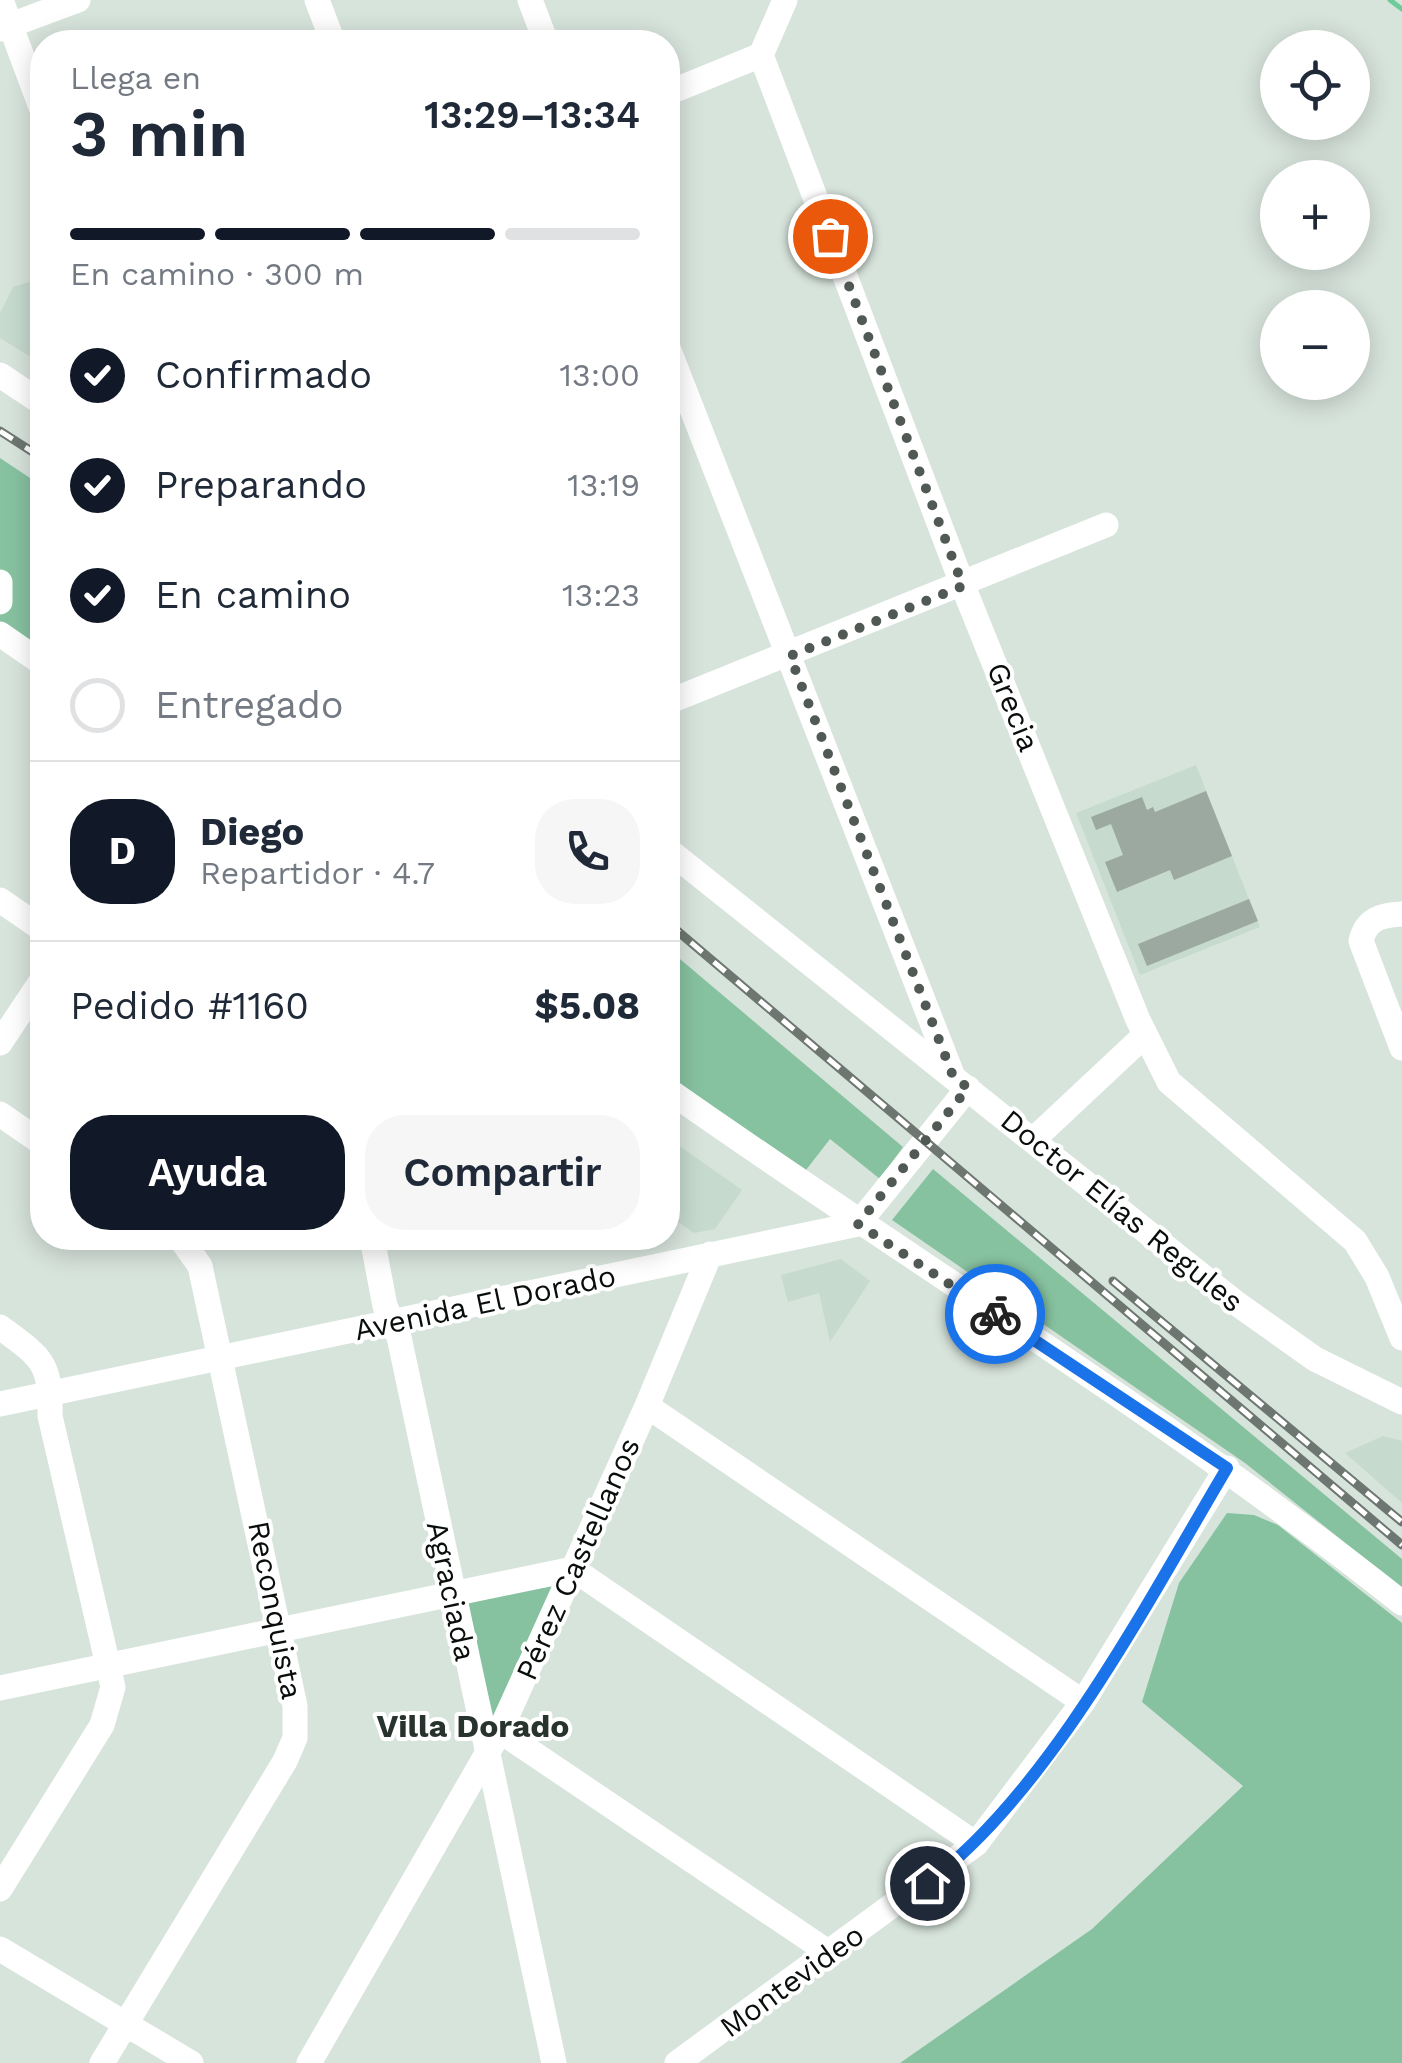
<!DOCTYPE html>
<html lang="es">
<head>
<meta charset="utf-8">
<style>
  body { margin:0; font-family:"Work Sans",sans-serif; background:#f6f6f7; color:#1f2937; height:100vh; display:flex; flex-direction:column; font-size:38px; white-space:nowrap }
  * { box-sizing:border-box; margin:0 }
  p { font-size:32px; color:#747a83 }
  .icon { flex:none; width:55px; height:55px; fill:none; stroke:currentColor; stroke-width:2; stroke-linecap:round; stroke-linejoin:round }
  .map { position:relative; flex:1; overflow:hidden }
  .side { position:absolute; left:30px; top:30px; width:650px; height:1220px; display:flex; flex-direction:column; background:#fff; border-radius:40px; box-shadow:0 5px 25px #0003 }
  .side>* { flex:none }
  .buttons { position:absolute; left:1260px; top:30px; display:grid; gap:20px }
  .buttons a { display:grid; place-items:center; width:110px; height:110px; border-radius:50%; background:#fff; box-shadow:0 5px 25px #0003; font-size:50px }
  .pin { position:absolute; display:grid; place-items:center; width:85px; height:85px; color:#fff; margin:-42px; border:5px solid #fff; border-radius:50%; box-shadow:0 2px 10px #0007 }
  .courier { position:absolute; display:grid; place-items:center; width:100px; height:100px; margin:-50px; border:8px solid #1a73e8; border-radius:50%; background:#fff; color:#222; box-shadow:0 2px 12px #0007 }
  .headline em { font-style:normal; font-weight:600 }
  .headline div { display:flex; flex-direction:column-reverse }
  .headline { display:flex; align-items:center; justify-content:space-between; height:170px; padding:0 40px }
  h1 { font-size:65px; font-weight:600; line-height:75px }
  .bar { display:grid; grid-template-columns:repeat(4,1fr); gap:15px 10px; align-content:center; height:120px; padding:0 40px }
  .bar i { height:12px; border-radius:8px; background:#e0e1e3 }
  .bar .on { background:#111827 }
  .bar p { grid-column:span 4 }
  .line { display:flex; align-items:center; gap:25px; padding:0 40px; border-top:2px solid #e0e1e3 }
  .line div { flex:1 }
  .round { display:grid; place-items:center; flex:none; width:105px; height:105px; border-radius:40px; background:#f6f6f7 }
  ol { padding:0 40px; list-style:none }
  li { display:flex; align-items:center; gap:30px; height:110px }
  li p { margin-inline-start:auto }
  li .icon { padding:10px; border-radius:50%; background:#111827; color:#fff; stroke-width:4 }
  li:last-child { color:#747a83 }
  li i { width:55px; height:55px; border:5px solid #e0e1e3; border-radius:50% }
  .button { display:flex; gap:20px; margin-top:auto; padding:20px 40px }
  .button a { flex:1; height:115px; border-radius:40px; background:#111827; color:#fff; font-size:40px; font-weight:600; line-height:115px; text-align:center }
  .button a+a { background:#f6f6f7; color:#1f2937 }
  .map>svg:first-child { display:block }
</style>
</head>
<body>
<div class="map">
<svg width="1402" height="2063" viewBox="0 0 1402 2063">
  <rect width="100%" height="100%" fill="#d7e4dc"/>
  <!-- built -->
  <path fill="#c6dace" d="M42,278V364L0,338V313L13,287Z
    M1196,765L1260,927L1140,975L1076,813Z
    M668,1138L742,1190L715,1229L694,1233L668,1215Z
    M841,1259L870,1281L830,1342L819,1293L788,1302L781,1275Z
    M1383,1436L1402,1441V1503L1345,1453Z"/>
  <!-- green -->
  <path fill="#87c2a0" d="M0,458L42,486V658L0,629Z
    M668,949L903,1147L880,1179L830,1139L806,1170L668,1076Z
    M933,1169L1402,1559V1588L1245,1463L892,1220Z
    M1227,1513L1254,1515L1278,1525L1402,1623V2063H900L1092,1929L1243,1786L1142,1702L1179,1583Z
    M555,1586L494,1720L467,1605L470,1598Z"/>
  <g fill="none" stroke-linecap="round" stroke-linejoin="round">
    <!-- stream -->
    <path stroke="#6ecb9a" stroke-width="5" d="M1390,0L1402,9"/>
  </g>
  <!-- building -->
  <path fill="#9ca9a1" d="M1206,791L1232,856L1174,880L1170,870L1117,892L1105,862L1123,855L1111,824L1096,830L1091,817L1142,797L1147,810L1153,807L1155,812Z
    M1249,899L1258,921L1147,966L1138,944Z"/>
  <g fill="none" stroke-linecap="round" stroke-linejoin="round">
    <!-- minor -->
    <path stroke="#fff" stroke-width="25" d="M1,0L42,110
      M317,0L333,42
      M530,0L546,42
      M785,0L761,55L963,586L1138,1020L1169,1082L1355,1241L1377,1277L1402,1338
      M0,29L78,0
      M668,93L761,55
      M668,348L952,1074
      M0,375L42,403
      M0,582V602
      M0,634L42,663
      M668,702L1106,525
      M668,850L1236,1303L1315,1359L1402,1402
      M0,900L42,929
      M1402,914C1381,915 1366,919 1361,941L1402,1048
      M0,1043L42,980
      M668,1090C912,1262 1168,1417 1402,1603
      M0,1114L42,1143
      M1034,1139L1145,1035
      M372,1238L385,1306L399,1337L554,2063
      M0,1327C42,1358 51,1362 50,1416L113,1687L102,1725L0,1889
      M0,1404L858,1224L968,1088
      M647,1406L1083,1702
      M0,1688L573,1569L976,1844
      M500,1731L831,1954
      M0,1949L191,2063
      M102,2063L285,1761L295,1738V1706L200,1266L180,1238
      M309,2063L500,1731L647,1406L710,1254
      M677,2063L976,1844L1083,1702L1227,1468"/>
    <defs>
      <path id="rail" d="M0,431L42,458
        M668,923L1402,1545
        M1113,1281L1402,1522"/>
    </defs>
    <!-- rail casing -->
    <use href="#rail" stroke="#6d7670" stroke-width="9"/>
    <!-- rail -->
    <use href="#rail" stroke="#fff" stroke-width="5" stroke-dasharray="15" stroke-linecap="butt"/>
  </g>
  <g fill="none" stroke-linecap="round" stroke-linejoin="round">
    <!-- done -->
    <path stroke="#515954" stroke-width="10" stroke-dasharray="0 18" d="M830,236L963,586L790,656L953,1076L968,1088L858,1224L995,1314"/>
    <!-- route -->
    <path stroke="#1a73e8" stroke-width="12" d="M927,1883C1049,1793 1149,1599 1227,1468L995,1314"/>
  </g>
  <g text-anchor="middle" stroke-width="8" stroke-linejoin="round" paint-order="stroke">
    <!-- street labels -->
    <g font-size="30" fill="#090e0b" stroke="#fff">
      <text transform="translate(1013 707) rotate(68)" y="10">Grecia</text>
      <text transform="translate(1122 1211) rotate(39)" y="10">Doctor Elías Regules</text>
      <text transform="translate(485 1303) rotate(-12)" y="10">Avenida El Dorado</text>
      <text transform="translate(578 1559) rotate(-66)" y="10">Pérez Castellanos</text>
      <text transform="translate(451 1591) rotate(78)" y="10">Agraciada</text>
      <text transform="translate(275 1610) rotate(79)" y="10">Reconquista</text>
      <text transform="translate(792 1981) rotate(-36)" y="10">Montevideo</text>
    </g>
    <!-- neighbourhood labels -->
    <g font-size="32" font-weight="bold" fill="#29332d" stroke="#fff">
      <text x="473" y="1737">Villa Dorado</text>
    </g>
  </g>
</svg>
<div class="buttons">
<a><svg class="icon" aria-label="locate" viewBox="0 0 24 24"><circle cx="12" cy="12" r="6"/><path d="M12 2v4M12 18v4M2 12h4M18 12h4"/></svg></a>
<a>+</a>
<a>−</a>
</div>
<div class="pin" style="left:830px;top:236px;background:#ea580c"><svg class="icon" aria-label="bag" viewBox="0 0 24 24"><path d="M5 8h14l-1 12H6zM9 8a3 3 0 0 1 6 0"/></svg></div>
<div class="pin" style="left:927px;top:1883px;background:#1f2937"><svg class="icon" aria-label="home" viewBox="0 0 24 24"><path d="M3 11l9-7 9 7M6 9v11h12V9"/></svg></div>
<div class="courier" style="left:995px;top:1314px"><svg class="icon" aria-label="bike" viewBox="0 0 24 24"><circle cx="6" cy="16" r="4"/><circle cx="18" cy="16" r="4"/><path d="M6 16l4-8h5l3 8M10 8l3 8H6M13 5h3"/></svg></div>
<section class="side">
<div class="headline"><div><h1>3 min</h1><p>Llega en</p></div><em>13:29–13:34</em></div>
<div class="bar"><i class="on"></i><i class="on"></i><i class="on"></i><i></i><p>En camino · 300 m</p></div>
<ol>
<li><svg class="icon" aria-label="check" viewBox="0 0 24 24"><path d="M5 12l5 5 9-10"/></svg>Confirmado<p>13:00</p></li>
<li><svg class="icon" aria-label="check" viewBox="0 0 24 24"><path d="M5 12l5 5 9-10"/></svg>Preparando<p>13:19</p></li>
<li><svg class="icon" aria-label="check" viewBox="0 0 24 24"><path d="M5 12l5 5 9-10"/></svg>En camino<p>13:23</p></li>
<li><i></i>Entregado</li>
</ol>
<div class="line" style="height:180px"><b class="round" style="background:#111827;color:#fff">D</b><div><b>Diego</b><p>Repartidor · 4.7</p></div><a class="round"><svg class="icon" aria-label="phone" viewBox="0 0 24 24"><path d="M5 4h4l2 5-3 2q2 4 5 5l2-3 5 2v4C11 20 4 13 5 4z"/></svg></a></div>
<div class="line" style="height:130px"><div>Pedido #1160</div><b>$5.08</b></div>
<div class="button"><a>Ayuda</a><a>Compartir</a></div>
</section>
</div>
</body>
</html>
